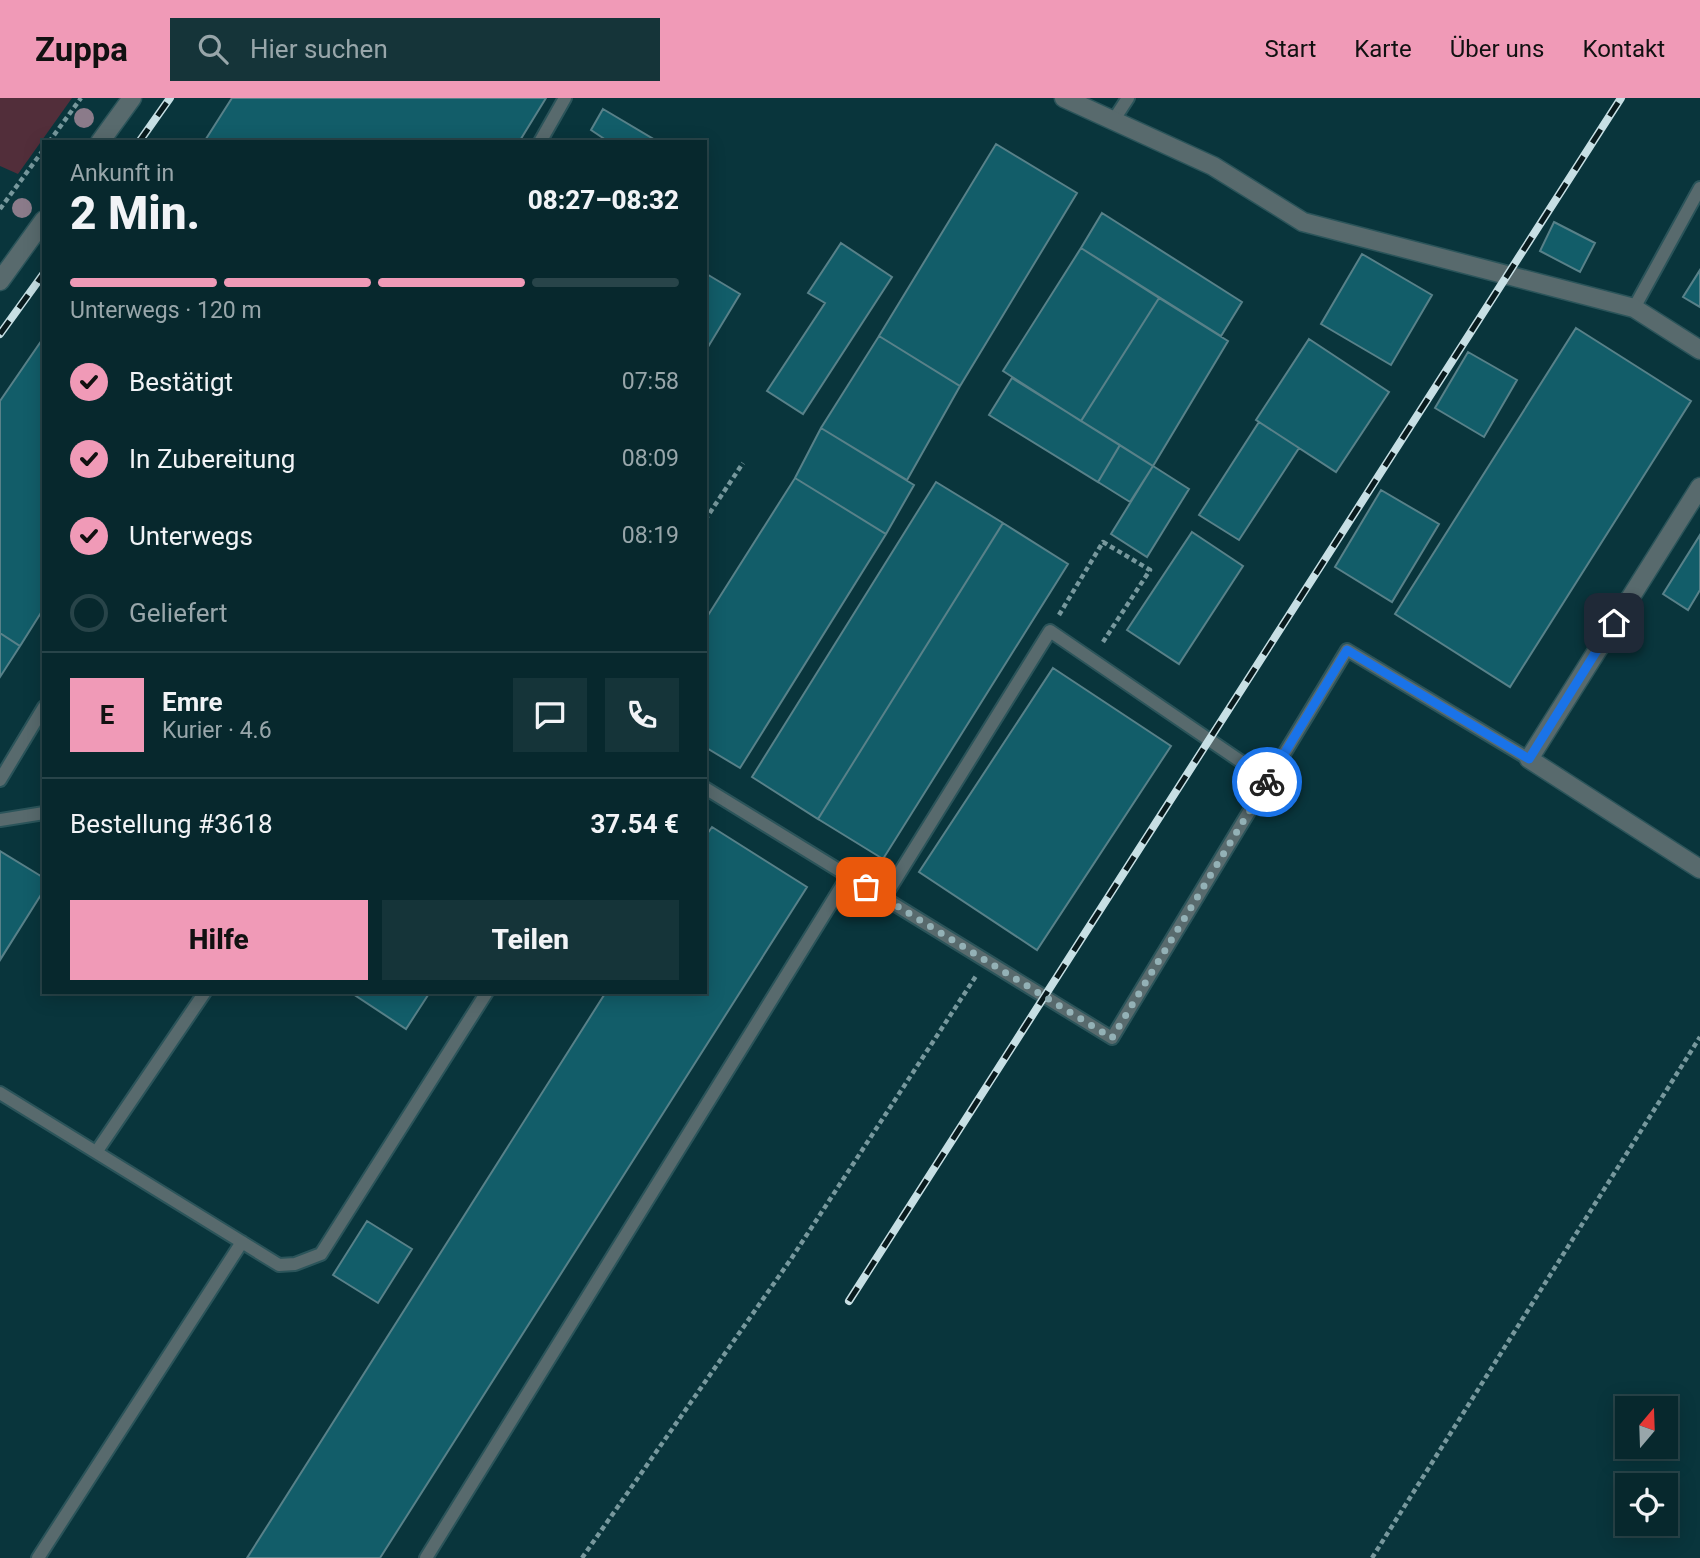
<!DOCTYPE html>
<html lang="de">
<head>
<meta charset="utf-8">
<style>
  body { margin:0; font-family:Roboto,sans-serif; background:#153439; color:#f1f3f6; height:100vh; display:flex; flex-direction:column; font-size:26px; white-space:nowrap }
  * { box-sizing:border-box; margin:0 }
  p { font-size:23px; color:#98a6aa }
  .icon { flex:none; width:38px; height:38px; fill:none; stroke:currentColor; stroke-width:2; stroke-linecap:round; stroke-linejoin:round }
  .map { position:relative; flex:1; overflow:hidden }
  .panel { position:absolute; left:42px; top:42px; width:665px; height:854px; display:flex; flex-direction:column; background:#07282d; border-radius:0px; box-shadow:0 4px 18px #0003,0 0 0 2px #284449 }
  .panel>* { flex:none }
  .needle { width:46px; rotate:19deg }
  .fabs { position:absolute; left:1615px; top:1298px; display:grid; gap:14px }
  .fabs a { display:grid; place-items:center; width:63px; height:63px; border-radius:0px; background:#07282d; box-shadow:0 4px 18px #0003,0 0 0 2px #284449; font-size:35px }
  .pin { position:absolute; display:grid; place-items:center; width:60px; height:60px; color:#fff; margin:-30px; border-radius:14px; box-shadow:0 4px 10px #0006 }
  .courier { position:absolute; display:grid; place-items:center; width:70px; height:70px; margin:-35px; border:5px solid #1a73e8; border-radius:50%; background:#fff; color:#222; box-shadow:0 2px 9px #0007 }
  .headline em { font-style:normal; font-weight:800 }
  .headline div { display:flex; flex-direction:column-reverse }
  .headline { display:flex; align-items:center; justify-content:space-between; height:119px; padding:0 28px }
  h1 { font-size:46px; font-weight:800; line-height:52px }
  .bar { display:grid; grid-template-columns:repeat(4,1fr); gap:10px 7px; align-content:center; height:84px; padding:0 28px }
  .bar i { height:9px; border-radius:5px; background:#284449 }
  .bar .selected { background:#f09ab7 }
  .bar p { grid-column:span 4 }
  .line { display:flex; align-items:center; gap:18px; padding:0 28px; border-top:2px solid #284449 }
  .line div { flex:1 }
  .round { display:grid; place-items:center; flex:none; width:74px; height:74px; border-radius:0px; background:#153439 }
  ol { padding:0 28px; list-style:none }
  li { display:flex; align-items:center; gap:21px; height:77px }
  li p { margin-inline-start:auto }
  li .icon { padding:7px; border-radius:50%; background:#f09ab7; color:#111; stroke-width:4 }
  li:last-child { color:#98a6aa }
  li i { width:38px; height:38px; border:4px solid #284449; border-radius:50% }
  .primary-button { display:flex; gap:14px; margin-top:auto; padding:14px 28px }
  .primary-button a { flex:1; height:80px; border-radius:0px; background:#f09ab7; color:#111; font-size:28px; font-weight:800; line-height:80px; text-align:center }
  .primary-button a+a { background:#153439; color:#f1f3f6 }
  header { display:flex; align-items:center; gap:42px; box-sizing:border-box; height:98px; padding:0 35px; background:#f09ab7; color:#111 }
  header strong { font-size:33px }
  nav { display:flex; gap:38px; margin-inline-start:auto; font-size:24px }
  .search { width:490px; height:63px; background:#153439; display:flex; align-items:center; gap:18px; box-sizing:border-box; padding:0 24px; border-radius:0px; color:#98a6aa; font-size:26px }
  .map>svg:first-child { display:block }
</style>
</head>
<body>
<header>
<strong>Zuppa</strong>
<div class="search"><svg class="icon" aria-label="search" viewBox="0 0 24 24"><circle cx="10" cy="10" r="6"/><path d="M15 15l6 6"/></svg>Hier suchen</div>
<nav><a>Start</a><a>Karte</a><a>Über uns</a><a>Kontakt</a></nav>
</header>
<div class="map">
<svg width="1700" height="1460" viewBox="0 0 1700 1460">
  <rect width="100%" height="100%" fill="#09353c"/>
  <!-- green -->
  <path fill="#522e3a" d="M0,0H72L18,76L0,68Z"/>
  <!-- building -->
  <path fill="#125d69" stroke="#588189" stroke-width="2" d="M232,0H546L519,44H204Z
    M603,11L655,42L654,44H609L591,32Z
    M996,46L1077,95L960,288L879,238Z
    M1102,115L1242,204L1221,238L1081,150Z
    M1554,124L1595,145L1580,174L1540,153Z
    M841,145L892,179L803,316L767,293L825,205L808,195Z
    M1081,150L1159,200L1081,323L1003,273Z
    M1362,156L1432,197L1391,267L1321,226Z
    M1700,172V209L1683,199Z
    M705,175L740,196L705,254Z
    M1159,200L1228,243L1153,368L1081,323Z
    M1576,230L1691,303L1510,589L1395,516Z
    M879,238L960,288L907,382L821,330Z
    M44,239V510L20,548L0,535V303Z
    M1309,241L1389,294L1336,374L1256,322Z
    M1468,254L1517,282L1484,339L1435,310Z
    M1012,280L1120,347L1098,384L989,317Z
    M1259,324L1299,350L1239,442L1199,417Z
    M821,330L914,387L886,436L795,380Z
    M1120,347L1153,368L1130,404L1098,384Z
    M1153,368L1189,391L1147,459L1111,436Z
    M795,380L886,436L740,670L705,649V522Z
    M936,384L1003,425L818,721L752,679Z
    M1381,392L1439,426L1392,504L1335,469Z
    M1003,425L1068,466L883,761L818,721Z
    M1192,434L1243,468L1179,566L1127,532Z
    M1700,437V492L1688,512L1663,496Z
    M0,535L20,548L0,579Z
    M1053,570L1171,648L1037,852L919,774Z
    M712,729L807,789L380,1460H247L606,894H705V739Z
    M0,753L44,780V792L0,862Z
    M350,894H430L406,931Z
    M367,1123L412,1151L378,1205L333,1177Z"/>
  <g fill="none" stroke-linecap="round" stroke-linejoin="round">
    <defs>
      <path id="service" d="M1113,23L1128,0
        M540,44L565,0
        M1634,210L1700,90
        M0,682L44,609
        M705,690L1112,940L1347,552L1529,661
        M0,722L44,715
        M884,800L1050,533L1268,682
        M0,995L279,1167L295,1166L321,1156L487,894
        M97,1053L205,894
        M38,1460L242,1144
        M426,1460L848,778"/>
      <path id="minor" d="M1064,0L1213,68L1303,124L1634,210L1700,252
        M1700,389L1529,661L1700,771"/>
      <path id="tertiary" d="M100,44L132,0
        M0,183L44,122"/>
    </defs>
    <!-- service casing -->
    <use href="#service" stroke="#2b545a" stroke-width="16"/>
    <!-- minor casing -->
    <use href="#minor" stroke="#2b545a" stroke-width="21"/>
    <!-- tertiary casing -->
    <use href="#tertiary" stroke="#2b545a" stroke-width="21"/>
    <!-- path -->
    <path stroke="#77989d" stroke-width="4.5" stroke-dasharray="5 3.5" stroke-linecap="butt" d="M49,44L81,0
      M0,111L44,51
      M705,422L743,365
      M1059,517L1103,444L1150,472L1103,544
      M582,1460L791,1161L976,878
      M1372,1460L1700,939"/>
    <!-- service -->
    <use href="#service" stroke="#586a6d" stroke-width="12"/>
    <!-- minor -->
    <use href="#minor" stroke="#586a6d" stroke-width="18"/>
    <!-- tertiary -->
    <use href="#tertiary" stroke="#586a6d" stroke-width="18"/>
    <defs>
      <path id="rail" d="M139,44L170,0
        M0,236L44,175
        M849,1203L1621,0"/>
    </defs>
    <!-- rail casing -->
    <use href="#rail" stroke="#c7dfe4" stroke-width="8"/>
    <!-- rail -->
    <use href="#rail" stroke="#091a1d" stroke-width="5" stroke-dasharray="16" stroke-linecap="butt"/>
  </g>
  <!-- trees -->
  <g fill="#8b7b8a">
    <circle cx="84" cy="20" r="10"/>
    <circle cx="22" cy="110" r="10"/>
  </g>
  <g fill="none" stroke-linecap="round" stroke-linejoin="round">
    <!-- done -->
    <path stroke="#93b1b6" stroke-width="7" stroke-dasharray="0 12.6" d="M866,789L1112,940L1267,684"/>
    <!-- route -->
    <path stroke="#1a73e8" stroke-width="9" d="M1267,684L1347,552L1529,661L1614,525"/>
  </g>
</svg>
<div class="fabs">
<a><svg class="needle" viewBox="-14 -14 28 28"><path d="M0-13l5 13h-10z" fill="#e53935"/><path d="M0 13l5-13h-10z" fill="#98a6aa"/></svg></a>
<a><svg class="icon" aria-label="locate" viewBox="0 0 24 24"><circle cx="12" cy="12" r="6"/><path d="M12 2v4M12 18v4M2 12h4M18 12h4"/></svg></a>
</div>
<div class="pin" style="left:866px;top:789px;background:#ea580c"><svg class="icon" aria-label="bag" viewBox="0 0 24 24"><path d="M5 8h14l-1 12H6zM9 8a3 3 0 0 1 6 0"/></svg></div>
<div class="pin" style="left:1614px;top:525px;background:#1f2937"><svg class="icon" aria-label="home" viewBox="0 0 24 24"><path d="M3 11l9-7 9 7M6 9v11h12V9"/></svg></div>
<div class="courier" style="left:1267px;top:684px"><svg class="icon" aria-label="bike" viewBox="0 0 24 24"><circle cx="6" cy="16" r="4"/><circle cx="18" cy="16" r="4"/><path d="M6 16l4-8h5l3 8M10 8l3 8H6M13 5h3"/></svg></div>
<section class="panel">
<div class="headline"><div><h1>2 Min.</h1><p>Ankunft in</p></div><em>08:27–08:32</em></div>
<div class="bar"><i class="selected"></i><i class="selected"></i><i class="selected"></i><i></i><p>Unterwegs · 120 m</p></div>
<ol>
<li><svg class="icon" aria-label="check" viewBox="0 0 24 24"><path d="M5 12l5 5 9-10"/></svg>Bestätigt<p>07:58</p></li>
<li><svg class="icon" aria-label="check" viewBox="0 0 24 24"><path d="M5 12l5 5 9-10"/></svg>In Zubereitung<p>08:09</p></li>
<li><svg class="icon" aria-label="check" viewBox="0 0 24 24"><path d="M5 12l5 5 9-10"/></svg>Unterwegs<p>08:19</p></li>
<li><i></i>Geliefert</li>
</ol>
<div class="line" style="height:126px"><b class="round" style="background:#f09ab7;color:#111">E</b><div><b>Emre</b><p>Kurier · 4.6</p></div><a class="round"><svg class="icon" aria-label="chat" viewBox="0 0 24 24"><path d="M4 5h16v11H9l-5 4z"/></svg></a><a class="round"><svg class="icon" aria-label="phone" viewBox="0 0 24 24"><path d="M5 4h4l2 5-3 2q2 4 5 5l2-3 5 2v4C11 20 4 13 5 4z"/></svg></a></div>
<div class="line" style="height:91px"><div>Bestellung #3618</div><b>37.54 €</b></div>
<div class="primary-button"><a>Hilfe</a><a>Teilen</a></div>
</section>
</div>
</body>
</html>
